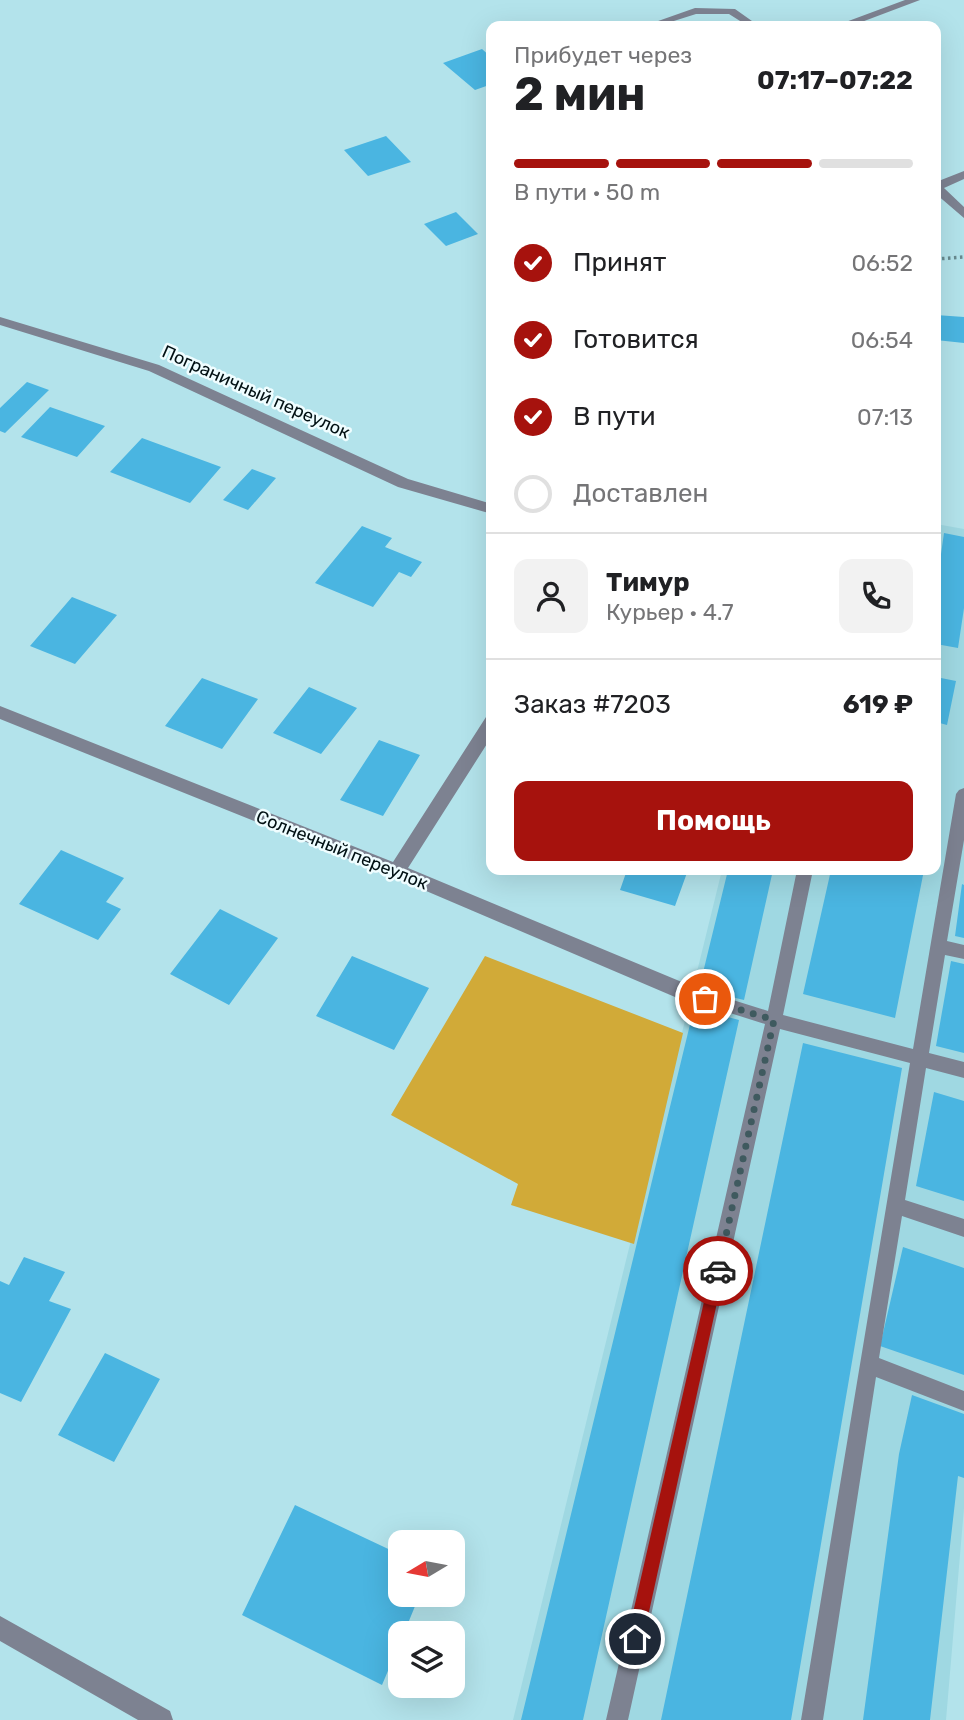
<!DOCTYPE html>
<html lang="ru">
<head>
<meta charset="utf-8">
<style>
  body { margin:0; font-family:Rubik,sans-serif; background:#f2f2f2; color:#202124; height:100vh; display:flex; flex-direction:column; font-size:26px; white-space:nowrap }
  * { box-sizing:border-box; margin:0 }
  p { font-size:23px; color:#757577 }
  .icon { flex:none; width:38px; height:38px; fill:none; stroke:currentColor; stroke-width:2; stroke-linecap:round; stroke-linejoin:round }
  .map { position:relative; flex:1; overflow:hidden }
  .drawer { position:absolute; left:486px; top:21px; width:455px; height:854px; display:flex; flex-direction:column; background:#fff; border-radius:14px; box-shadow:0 7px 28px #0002 }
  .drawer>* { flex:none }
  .needle { width:46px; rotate:260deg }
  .controls { position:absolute; left:388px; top:1530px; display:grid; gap:14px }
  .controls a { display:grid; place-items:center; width:77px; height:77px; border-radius:14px; background:#fff; box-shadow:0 7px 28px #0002; font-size:35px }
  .pin { position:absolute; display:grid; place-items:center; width:60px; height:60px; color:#fff; margin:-30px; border:4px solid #fff; border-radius:50%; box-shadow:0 2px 7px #0007 }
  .courier { position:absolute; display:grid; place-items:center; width:70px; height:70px; margin:-35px; border:5px solid #a6120d; border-radius:50%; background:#fff; color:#222; box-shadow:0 2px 9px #0007 }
  .head em { font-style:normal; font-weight:700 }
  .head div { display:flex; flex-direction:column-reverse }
  .head { display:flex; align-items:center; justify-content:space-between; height:119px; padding:0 28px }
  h1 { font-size:46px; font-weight:700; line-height:52px }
  .bar { display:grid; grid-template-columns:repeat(4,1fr); gap:10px 7px; align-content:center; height:84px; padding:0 28px }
  .bar i { height:9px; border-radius:5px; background:#e0e0e0 }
  .bar .active { background:#a6120d }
  .bar p { grid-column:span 4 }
  .line { display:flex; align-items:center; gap:18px; padding:0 28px; border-top:2px solid #e0e0e0 }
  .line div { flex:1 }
  .round { display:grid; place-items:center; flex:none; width:74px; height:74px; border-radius:14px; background:#f2f2f2 }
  ol { padding:0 28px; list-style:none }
  li { display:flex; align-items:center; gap:21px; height:77px }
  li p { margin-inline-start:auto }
  li .icon { padding:7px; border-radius:50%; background:#a6120d; color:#fff; stroke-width:4 }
  li:last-child { color:#757577 }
  li i { width:38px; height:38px; border:4px solid #e0e0e0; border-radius:50% }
  .button { display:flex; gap:14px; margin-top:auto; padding:14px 28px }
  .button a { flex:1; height:80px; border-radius:14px; background:#a6120d; color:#fff; font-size:28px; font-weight:700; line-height:80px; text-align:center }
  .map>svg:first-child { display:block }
</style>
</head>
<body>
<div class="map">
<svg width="964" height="1720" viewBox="0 0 964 1720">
  <rect width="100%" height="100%" fill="#b3e3eb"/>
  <!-- built -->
  <path fill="#9fd8e2" d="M936,524L964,529V1508L946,1720H513L722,870H936Z"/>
  <!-- green -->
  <path fill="#d1aa38" d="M485,956L683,1033L634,1244L511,1205L518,1184L391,1115Z"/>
  <!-- building -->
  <path fill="#4ab5e1" d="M482,49L492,58V84L475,90L443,63Z
    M386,136L411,162L368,176L344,150Z
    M456,212L478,234L446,246L424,224Z
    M936,315L964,317V343L936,340Z
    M27,382L49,390L5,433L0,431V408Z
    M50,407L105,426L77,457L21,437Z
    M142,438L221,467L190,503L110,472Z
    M252,469L276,478L248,510L223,500Z
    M362,526L392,538L385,547L422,562L411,577L399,572L373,607L315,583Z
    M944,533L964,537V608L958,648L936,644V561H940Z
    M72,597L117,615L75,664L30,646Z
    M936,677L956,681L947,725L936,722Z
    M202,678L258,699L222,749L165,726Z
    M309,687L357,708L321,754L273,733Z
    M379,740L420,755L383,816L340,800Z
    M61,850L124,878L106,902L121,909L98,940L19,904Z
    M627,870H688L675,906L620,890Z
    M728,870H773L744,1000L699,989Z
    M831,870H924L895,1018L803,994Z
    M962,884L964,885V938L955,936Z
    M220,909L278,938L229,1005L170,974Z
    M352,956L429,988L394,1050L316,1016Z
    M951,961L964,964V1053L936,1046Z
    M694,1008L739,1020L583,1720H521Z
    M803,1043L902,1068L791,1720H661Z
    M934,1092L964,1101V1201L916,1186Z
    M903,1247L964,1268V1375L880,1346Z
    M24,1257L65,1272L49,1301L71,1309L21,1402L0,1393V1281L9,1285Z
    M105,1353L160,1379L114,1462L58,1435Z
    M912,1395L964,1414V1478L958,1476L930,1720H863L899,1454Z
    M295,1505L401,1555V1594H420L404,1633H401V1640L382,1685L242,1615Z"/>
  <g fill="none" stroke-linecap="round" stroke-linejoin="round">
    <!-- path -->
    <path stroke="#688a8f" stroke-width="3.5" stroke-dasharray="2.5 3.5" stroke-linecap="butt" d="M936,259L964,257"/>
    <!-- lane -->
    <path fill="#7d8291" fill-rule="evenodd" d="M695,8L735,9L759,26H748L729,14H696L658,26H644Z
      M964,788V840L947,941L964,945V959L945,955L929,1053L964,1062V1078L926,1068L905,1200L964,1219V1237L902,1216L879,1358L964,1391V1411L876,1377L823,1720H801L910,1063L780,1029L628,1720H606L765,1024L676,996L674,991L676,986L682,984L768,1011L797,870H813L783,1015L913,1049L956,794L959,790Z"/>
    <!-- street -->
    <path fill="#7d8291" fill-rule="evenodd" d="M905,0H920L851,26H835Z
      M964,171V179L944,188L964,207V218L936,194V182Z
      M0,317L159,365L408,479L492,504V514L398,487L149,371L0,325Z
      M0,706L393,862L486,717L492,716V736L408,868L689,985L691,991L689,997L682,999L675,997L391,876L0,719Z
      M0,1616L170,1711L173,1720H138L0,1641Z"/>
  </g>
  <!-- route -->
  <path fill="#a6120d" d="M718,1265L724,1271L643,1639L640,1645L635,1647L630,1645L627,1639L711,1271Z"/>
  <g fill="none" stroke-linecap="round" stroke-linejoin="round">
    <!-- done -->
    <path stroke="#3f5a5f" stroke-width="7" stroke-dasharray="0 12.6" d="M705,999L774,1020L718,1271"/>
  </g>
  <g text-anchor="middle" stroke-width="5" stroke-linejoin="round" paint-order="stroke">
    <!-- street labels -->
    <g font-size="18" fill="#011013" stroke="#effdff">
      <text transform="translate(256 392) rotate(24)" y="6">Пограничный переулок</text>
      <text transform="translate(342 850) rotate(22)" y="6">Солнечный переулок</text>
    </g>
  </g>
</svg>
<div class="controls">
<a><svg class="needle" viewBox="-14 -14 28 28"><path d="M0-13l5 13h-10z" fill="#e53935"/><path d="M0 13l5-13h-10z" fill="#757577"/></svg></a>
<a><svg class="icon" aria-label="layers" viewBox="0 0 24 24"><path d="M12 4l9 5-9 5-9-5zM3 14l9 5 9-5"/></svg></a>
</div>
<div class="pin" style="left:705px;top:999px;background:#ea580c"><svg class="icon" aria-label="bag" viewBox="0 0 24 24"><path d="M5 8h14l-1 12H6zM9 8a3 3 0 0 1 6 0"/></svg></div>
<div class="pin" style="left:635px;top:1639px;background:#1f2937"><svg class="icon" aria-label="home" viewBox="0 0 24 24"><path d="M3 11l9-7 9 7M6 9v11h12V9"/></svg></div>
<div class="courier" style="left:718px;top:1271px"><svg class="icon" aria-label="car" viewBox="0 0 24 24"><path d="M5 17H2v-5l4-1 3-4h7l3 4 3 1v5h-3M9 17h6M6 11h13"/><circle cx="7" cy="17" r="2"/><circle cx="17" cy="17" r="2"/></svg></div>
<section class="drawer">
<div class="head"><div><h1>2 мин</h1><p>Прибудет через</p></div><em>07:17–07:22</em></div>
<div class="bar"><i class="active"></i><i class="active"></i><i class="active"></i><i></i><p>В пути · 50 m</p></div>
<ol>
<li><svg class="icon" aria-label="check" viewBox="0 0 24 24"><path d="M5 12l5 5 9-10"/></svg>Принят<p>06:52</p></li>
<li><svg class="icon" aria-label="check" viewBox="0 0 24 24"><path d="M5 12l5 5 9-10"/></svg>Готовится<p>06:54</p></li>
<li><svg class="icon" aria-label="check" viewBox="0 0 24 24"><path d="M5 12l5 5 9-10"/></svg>В пути<p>07:13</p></li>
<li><i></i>Доставлен</li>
</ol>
<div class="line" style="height:126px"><a class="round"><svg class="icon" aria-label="person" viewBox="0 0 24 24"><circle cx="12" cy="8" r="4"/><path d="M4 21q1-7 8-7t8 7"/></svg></a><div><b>Тимур</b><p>Курьер · 4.7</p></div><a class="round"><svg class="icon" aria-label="phone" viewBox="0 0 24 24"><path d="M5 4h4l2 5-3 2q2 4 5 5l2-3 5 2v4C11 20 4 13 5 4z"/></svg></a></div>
<div class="line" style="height:91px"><div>Заказ #7203</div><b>619 ₽</b></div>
<div class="button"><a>Помощь</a></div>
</section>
</div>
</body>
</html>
